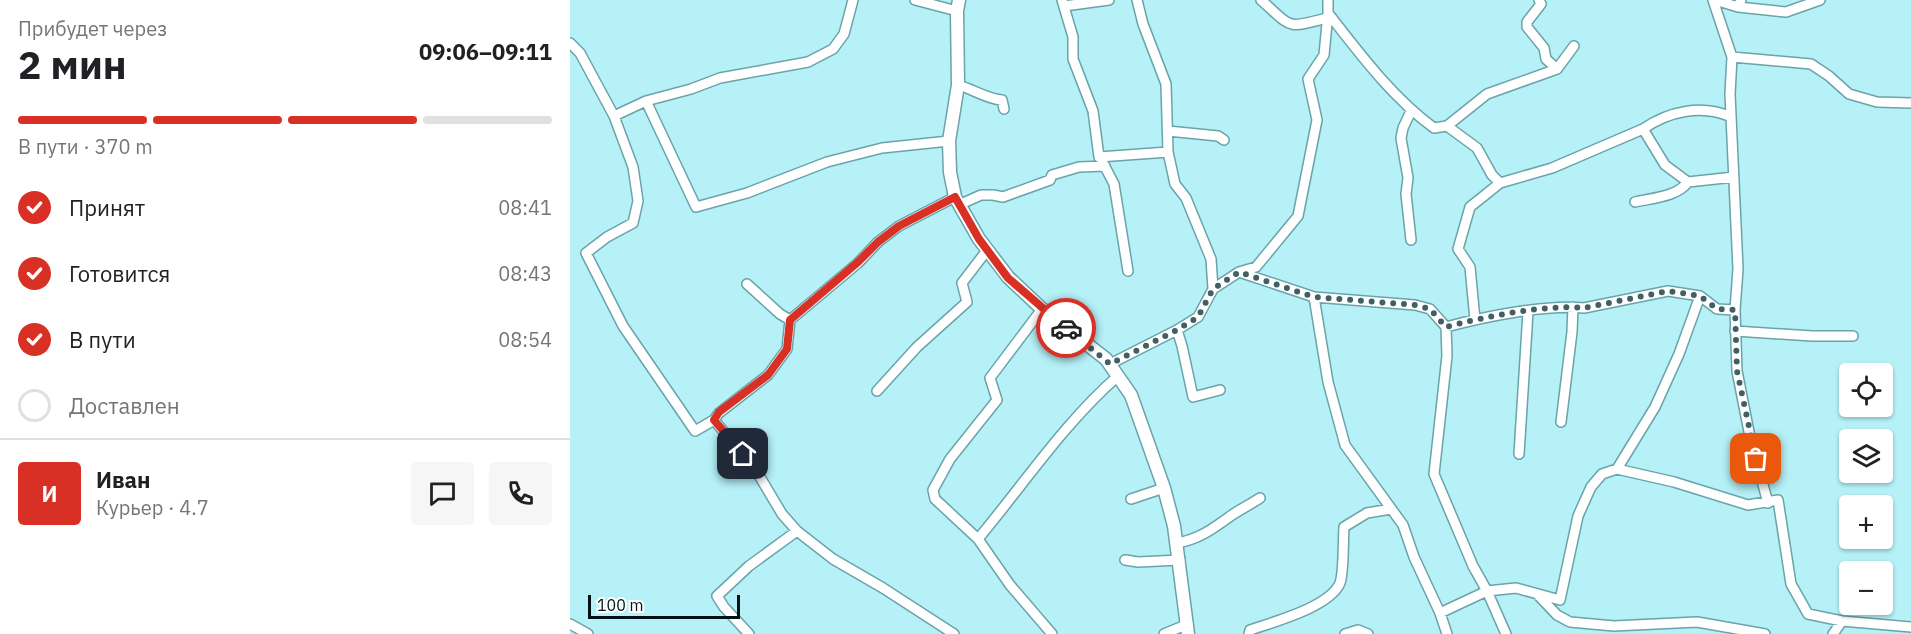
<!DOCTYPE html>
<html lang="ru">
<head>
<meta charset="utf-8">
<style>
  body { margin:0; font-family:"IBM Plex Sans",sans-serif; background:#f6f6f6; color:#202124; height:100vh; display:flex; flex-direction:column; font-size:22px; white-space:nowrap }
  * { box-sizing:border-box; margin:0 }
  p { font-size:20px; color:#757577 }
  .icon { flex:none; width:33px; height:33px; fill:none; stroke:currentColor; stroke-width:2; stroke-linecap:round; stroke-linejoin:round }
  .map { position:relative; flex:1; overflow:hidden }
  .sheet { display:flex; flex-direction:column; background:#fff; width:570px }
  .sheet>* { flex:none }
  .controls { position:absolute; left:1269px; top:363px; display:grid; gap:12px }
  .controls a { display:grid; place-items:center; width:54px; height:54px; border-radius:6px; background:#fff; box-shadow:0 2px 4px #0004; font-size:30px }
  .scale { position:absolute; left:18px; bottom:15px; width:152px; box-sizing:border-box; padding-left:6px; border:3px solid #001215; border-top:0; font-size:16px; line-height:21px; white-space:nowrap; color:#001215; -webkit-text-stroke:4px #fff; paint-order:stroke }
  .pin { position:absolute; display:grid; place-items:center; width:51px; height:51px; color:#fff; margin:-26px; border-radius:12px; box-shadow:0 3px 9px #0006 }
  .courier { position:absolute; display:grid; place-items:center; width:60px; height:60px; margin:-30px; border:4px solid #d93025; border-radius:50%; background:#fff; color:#222; box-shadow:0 2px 8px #0007 }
  .summary em { font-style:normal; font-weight:700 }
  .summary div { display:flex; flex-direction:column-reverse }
  .summary { display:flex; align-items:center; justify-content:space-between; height:102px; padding:0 18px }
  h1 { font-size:39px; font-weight:700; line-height:45px }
  .bar { display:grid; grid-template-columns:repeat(4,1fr); gap:9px 6px; align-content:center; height:72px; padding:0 18px }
  .bar i { height:8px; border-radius:4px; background:#e0e0e0 }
  .bar .on { background:#d93025 }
  .bar p { grid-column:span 4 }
  .line { display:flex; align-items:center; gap:15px; padding:0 18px; border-top:2px solid #e0e0e0 }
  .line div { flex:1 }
  .round { display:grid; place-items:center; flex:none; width:63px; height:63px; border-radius:6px; background:#f6f6f6 }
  ol { padding:0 18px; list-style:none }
  li { display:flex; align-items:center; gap:18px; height:66px }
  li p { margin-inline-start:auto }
  li .icon { padding:6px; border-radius:50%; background:#d93025; color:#fff; stroke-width:4 }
  li:last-child { color:#757577 }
  li i { width:33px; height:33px; border:3px solid #e0e0e0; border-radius:50% }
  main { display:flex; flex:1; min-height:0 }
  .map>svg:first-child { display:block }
</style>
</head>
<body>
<main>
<section class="sheet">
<div class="summary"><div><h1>2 мин</h1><p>Прибудет через</p></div><em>09:06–09:11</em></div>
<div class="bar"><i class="on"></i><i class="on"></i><i class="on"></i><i></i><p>В пути · 370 m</p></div>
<ol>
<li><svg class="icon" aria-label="check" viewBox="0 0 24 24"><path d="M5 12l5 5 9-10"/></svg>Принят<p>08:41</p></li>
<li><svg class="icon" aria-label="check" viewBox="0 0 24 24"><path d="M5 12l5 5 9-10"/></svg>Готовится<p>08:43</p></li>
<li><svg class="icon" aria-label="check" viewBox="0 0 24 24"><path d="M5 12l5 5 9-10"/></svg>В пути<p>08:54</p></li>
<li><i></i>Доставлен</li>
</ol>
<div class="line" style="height:108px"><b class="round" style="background:#d93025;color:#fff">И</b><div><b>Иван</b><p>Курьер · 4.7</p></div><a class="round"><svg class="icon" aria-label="chat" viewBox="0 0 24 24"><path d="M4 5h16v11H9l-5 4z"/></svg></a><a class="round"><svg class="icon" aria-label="phone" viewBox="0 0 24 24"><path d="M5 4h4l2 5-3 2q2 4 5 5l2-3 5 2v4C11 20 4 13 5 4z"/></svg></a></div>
</section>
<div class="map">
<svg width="1341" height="634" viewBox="0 0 1341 634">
  <rect width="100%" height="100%" fill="#b6f1f8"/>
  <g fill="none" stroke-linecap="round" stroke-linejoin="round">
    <defs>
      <path id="minor" d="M345,0L387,11
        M492,0L503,37V59L523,111L529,157L598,152
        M567,0L573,24L596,84L598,152L605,184L616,198L641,259L643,289
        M691,0C723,28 715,29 757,18
        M969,0L971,4L957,22V27L974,48L976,59L987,69
        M1143,0L1162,57L1160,94L1168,269L1165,310L1167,371L1180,437L1198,503
        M1145,0L1168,7L1171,0
        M494,6L539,0
        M1168,7L1216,12L1250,0
        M758,13C790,54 822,97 864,128L877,126L917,94L987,69L1004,46
        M0,43L10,53L44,116L76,101L126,207L177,193L257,162L312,148L379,141
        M1162,57L1241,64L1259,76L1279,94L1307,102L1341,103
        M388,85C403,89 416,99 432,100L434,109
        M76,101L121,89L150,78L238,62L263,49L274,34L283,0
        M44,116L63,167L68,201L63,223L37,237L16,253L53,326L125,431L144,420
        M877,126L907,148L922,175L930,183
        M1073,129C1099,111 1132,104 1161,117
        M598,131L648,136L654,140
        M532,161L544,184L558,271
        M1065,202C1082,198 1107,197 1118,182
        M391,204L411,195H423L433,197L480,180L482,175L509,167L535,166
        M841,240L836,194L838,178L831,138L833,128L841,111
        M669,272L744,297L845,305L860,309L876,327L877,356L864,474L903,566L917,591L936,634
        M177,284L210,314L220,320
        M744,297L758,382L775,445L833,525L844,557L870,613L877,634
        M472,309L420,378L427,400L380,459L363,490L365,499L408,539L440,585L482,634
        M905,320L900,267L888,249L900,207L930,183L982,168L1073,129L1095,165L1118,182L1164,177
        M876,327C913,317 976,304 1014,308L1098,291L1130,296L1147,309L1165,310
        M607,330L612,346L623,397L650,390
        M1165,331L1242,336H1283
        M540,364L607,330L628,317L643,289L669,272L686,267L728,216L747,120L738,79L754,55L758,13V0
        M307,391L347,347L397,302L392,283L418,249
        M991,422L1002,332L1003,307
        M949,454L958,312
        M1047,469L1085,407L1109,354L1130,296
        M561,499L594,488
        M408,539C453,485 496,421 548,376
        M607,543C630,539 644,528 662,515C671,509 681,504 690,498
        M555,560L568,562L610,560
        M969,596L987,615L1000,622L1044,626L1127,622L1195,634
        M870,613L917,591L946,588L990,600L1008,516L1021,487L1032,474L1047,469L1104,482L1178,505L1208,500L1221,584L1238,614L1272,621L1341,627
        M0,624L18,634
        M179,634L154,607L147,596L179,566L227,531
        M384,634L313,588L263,559L227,531L212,514L187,472L144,420L149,413L198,375L217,349L220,320L288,263L308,242L329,226L385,197
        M594,634L618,624
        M679,634L680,630C703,622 760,607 770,583C774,572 773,540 774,527L797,513L821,509
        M775,634L788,630L798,634
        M1263,634L1272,621"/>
      <path id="secondary" d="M389,0L387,11L388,85L379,141L380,172L385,197L409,239L438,277L472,309L536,359L561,395L594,488L604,526L618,634"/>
    </defs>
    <!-- minor casing -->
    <use href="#minor" stroke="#6aa3aa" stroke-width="12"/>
    <!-- secondary casing -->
    <use href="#secondary" stroke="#6aa3aa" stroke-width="15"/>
    <!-- minor -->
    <use href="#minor" stroke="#fff" stroke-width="9"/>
    <!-- secondary -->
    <use href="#secondary" stroke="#fff" stroke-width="12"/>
  </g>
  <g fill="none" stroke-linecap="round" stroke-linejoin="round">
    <!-- done -->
    <path stroke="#406064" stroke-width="6" stroke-dasharray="0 10.8" d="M496,328L540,364L607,330L628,317L643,289L669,272L744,297L845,305L860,309L876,327C913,317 976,304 1014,308L1098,291L1130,296L1147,309L1165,310L1167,371L1186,459"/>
    <!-- route -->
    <path stroke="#d93025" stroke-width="8" d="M173,454L144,420L149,412L198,375L217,349L220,320L288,262L308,242L329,226L385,197L409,239L438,278L496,328"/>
  </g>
</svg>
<div class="controls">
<a><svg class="icon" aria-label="locate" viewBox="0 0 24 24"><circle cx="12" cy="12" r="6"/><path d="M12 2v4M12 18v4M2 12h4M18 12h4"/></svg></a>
<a><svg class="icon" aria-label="layers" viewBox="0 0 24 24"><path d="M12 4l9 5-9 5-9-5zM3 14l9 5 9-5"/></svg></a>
<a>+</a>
<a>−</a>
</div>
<div class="scale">100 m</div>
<div class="pin" style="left:1186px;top:459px;background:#ea580c"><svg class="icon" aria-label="bag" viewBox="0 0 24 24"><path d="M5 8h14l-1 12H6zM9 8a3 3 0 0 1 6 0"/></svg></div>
<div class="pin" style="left:173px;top:454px;background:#1f2937"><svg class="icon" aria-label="home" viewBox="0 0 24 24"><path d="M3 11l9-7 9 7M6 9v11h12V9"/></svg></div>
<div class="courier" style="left:496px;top:328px"><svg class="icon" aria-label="car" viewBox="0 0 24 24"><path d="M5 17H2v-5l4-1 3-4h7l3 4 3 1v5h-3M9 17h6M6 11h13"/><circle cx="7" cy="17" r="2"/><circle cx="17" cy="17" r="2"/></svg></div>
</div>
</main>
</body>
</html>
